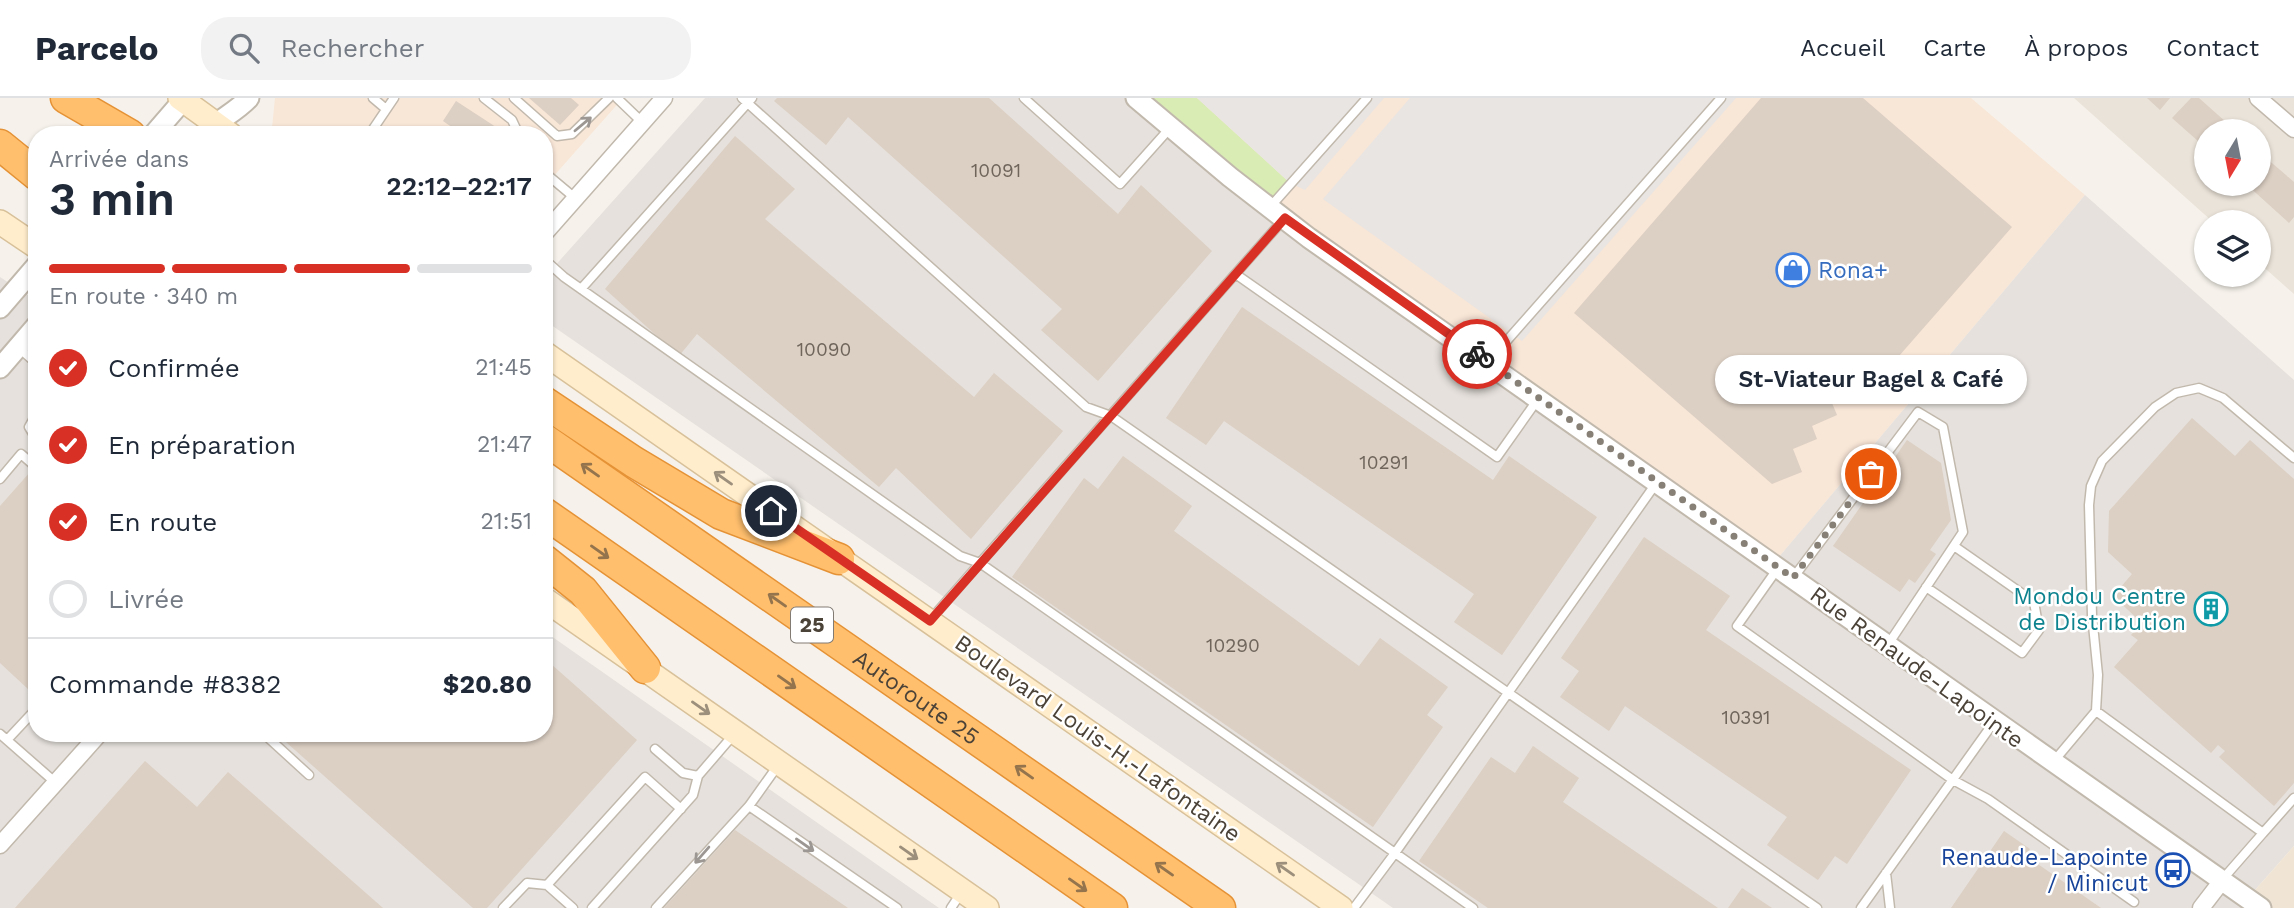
<!DOCTYPE html>
<html lang="fr">
<head>
<meta charset="utf-8">
<style>
  body { margin:0; font-family:"Work Sans",sans-serif; background:#f2f2f3; color:#1f2937; height:100vh; display:flex; flex-direction:column; font-size:26px; white-space:nowrap }
  * { box-sizing:border-box; margin:0 }
  p { font-size:23px; color:#747a83 }
  .icon { flex:none; width:38px; height:38px; fill:none; stroke:currentColor; stroke-width:2; stroke-linecap:round; stroke-linejoin:round }
  .map { position:relative; flex:1; overflow:hidden }
  .drawer { position:absolute; left:28px; top:28px; width:525px; height:616px; display:flex; flex-direction:column; background:#fff; border-radius:28px; box-shadow:0 2px 5px #0004 }
  .drawer>* { flex:none }
  .needle { width:46px; rotate:190deg }
  .fabs { position:absolute; left:2194px; top:21px; display:grid; gap:14px }
  .fabs a { display:grid; place-items:center; width:77px; height:77px; border-radius:50%; background:#fff; box-shadow:0 2px 5px #0004; font-size:35px }
  .pin { position:absolute; display:grid; place-items:center; width:60px; height:60px; color:#fff; margin:-30px; border:4px solid #fff; border-radius:50%; box-shadow:0 2px 7px #0007 }
  .courier { position:absolute; display:grid; place-items:center; width:70px; height:70px; margin:-35px; border:5px solid #d93025; border-radius:50%; background:#fff; color:#222; box-shadow:0 2px 9px #0007 }
  .bubble { position:absolute; height:49px; border-radius:24px; background:#fff; box-shadow:0 2px 5px #0004; font-size:23px; font-weight:600; line-height:49px; text-align:center }
  .head em { font-style:normal; font-weight:600 }
  .head div { display:flex; flex-direction:column-reverse }
  .head { display:flex; align-items:center; justify-content:space-between; height:119px; padding:0 21px }
  h1 { font-size:46px; font-weight:600; line-height:52px }
  .bar { display:grid; grid-template-columns:repeat(4,1fr); gap:10px 7px; align-content:center; height:84px; padding:0 21px }
  .bar i { height:9px; border-radius:5px; background:#e0e1e3 }
  .bar .current { background:#d93025 }
  .bar p { grid-column:span 4 }
  .line { display:flex; align-items:center; gap:18px; padding:0 21px; border-top:2px solid #e0e1e3 }
  .line div { flex:1 }
  ol { padding:0 21px; list-style:none }
  li { display:flex; align-items:center; gap:21px; height:77px }
  li p { margin-inline-start:auto }
  li .icon { padding:7px; border-radius:50%; background:#d93025; color:#fff; stroke-width:4 }
  li:last-child { color:#747a83 }
  li i { width:38px; height:38px; border:4px solid #e0e1e3; border-radius:50% }
  header { display:flex; align-items:center; gap:42px; box-sizing:border-box; height:98px; padding:0 35px; background:#fff; border-bottom:2px solid #e0e1e3 }
  header strong { font-size:33px }
  nav { display:flex; gap:38px; margin-inline-start:auto; font-size:24px }
  .search { width:490px; height:63px; background:#f2f2f3; display:flex; align-items:center; gap:18px; box-sizing:border-box; padding:0 24px; border-radius:28px; color:#747a83; font-size:26px }
  .map>svg:first-child { display:block }
</style>
</head>
<body>
<header>
<strong>Parcelo</strong>
<div class="search"><svg class="icon" aria-label="search" viewBox="0 0 24 24"><circle cx="10" cy="10" r="6"/><path d="M15 15l6 6"/></svg>Rechercher</div>
<nav><a>Accueil</a><a>Carte</a><a>À propos</a><a>Contact</a></nav>
</header>
<div class="map">
<svg width="2294" height="810" viewBox="0 0 2294 810">
  <rect width="100%" height="100%" fill="#f6f2eb"/>
  <!-- residential -->
  <path fill="#eae3d9" fill-rule="evenodd" d="M2074,0H2294V196L2259,165V124H2213ZM2207,33H2259V86H2207Z"/>
  <!-- commercial -->
  <path fill="#f8e6d7" d="M275,0H623L544,89V37H282L272,30Z
    M1136,0H1971L2085,97L1773,466L1488,264Z"/>
  <!-- industrial -->
  <path fill="#e6e1dc" d="M705,0H1136L1170,30L1773,466L2085,97L2294,282V748L2247,801L2265,810H1393L544,222V180Z
    M0,179L37,203V635H544V533L939,810H0Z"/>
  <!-- education -->
  <path fill="#f0e5d5" d="M2294,748V810H2265L2247,801Z"/>
  <!-- green -->
  <path fill="#d8ecb3" d="M1136,0H1197L1290,85L1270,109Z"/>
  <!-- parking -->
  <path fill="#e8e5e3" d="M1197,0H1384L1305,92L1290,85Z
    M1410,0H1736L1522,243L1323,101Z"/>
  <!-- building -->
  <path fill="#dccfc3" d="M529,0H571L579,7L560,27Z
    M777,0H989L1118,116L1141,87L1212,153L1098,283L1041,232L1062,211L848,19L826,47L774,3Z
    M1761,0H1863L2012,129L1899,258L1856,276L1862,292L1832,305L1837,317L1812,328L1817,341L1793,351L1802,374L1772,386L1574,215Z
    M2147,0H2170L2160,12Z
    M2191,0H2199L2236,33H2207V51L2172,20Z
    M456,3L499,31L495,37H463L443,23Z
    M735,38L795,91L765,121L974,299L994,275L1063,333L971,441L896,370L879,389L697,236L679,258L605,191Z
    M2259,54L2294,84V119L2289,125L2246,86H2259Z
    M1242,209L1493,382L1509,358L1597,419L1502,557L1454,524L1474,496L1224,323L1206,347L1166,320Z
    M2192,320L2235,358L2250,342L2294,381V685L2274,708L2219,659L2225,653L2218,647L2211,655L2114,569L2138,542L2131,537L2142,525L2113,498L2132,476L2108,454L2109,413Z
    M1907,342L1941,365L1951,422L1930,452L1936,456L1915,485L1909,481L1900,494L1833,448Z
    M1123,358L1192,408L1174,433L1359,568L1380,540L1448,589L1427,617L1443,629L1373,729L1012,479L1084,380L1098,391Z
    M31,373L37,379V593L31,588L28,591L0,565V408Z
    M1644,439L1730,498L1706,532L1911,672L1847,766L1835,758L1818,782L1767,747L1787,719L1625,608L1609,633L1560,599L1579,573L1561,560Z
    M551,566L637,642L487,810H473L278,637L544,635V574Z
    M1533,648L1579,680L1563,704L1718,810H1488L1419,763L1491,659L1515,675Z
    M145,663L197,709L228,674L383,810H15Z
    M735,732L848,810H664Z
    M2004,733L2030,751L2025,757L2101,810H1951Z
    M1742,790L1772,810H1728Z"/>
  <g fill="none" stroke-linecap="round" stroke-linejoin="round">
    <defs>
      <path id="service" d="M373,0L386,11
        M484,0L512,22L519,37
        M514,0L557,38L572,36L609,0
        M617,0L642,24
        M742,0L1086,309L1111,318L1817,810
        M1024,0L1120,86L1170,30
        M369,37L394,0
        M544,74L575,100
        M1270,109L1367,0
        M544,161L564,179L960,458L980,465L1283,122
        M1237,177L1497,359L1538,301
        M581,191L752,0
        M18,249L37,266
        M1488,264L1721,0
        M37,315L29,329L37,342
        M0,381L21,356L37,370
        M1778,470L1737,528L1953,682L1988,701L2134,804
        M1793,480L1918,314L1943,329L1963,434L1887,548
        M1926,489L2022,555L2039,532L2034,504L1954,448
        M931,521L980,465L1395,755L1657,384
        M2096,613L2263,735L2294,700
        M263,635L309,677
        M0,636L56,685
        M7,642L37,610
        M655,651L683,675L698,678
        M2054,663L2096,613L2098,577L2092,517L2089,407L2091,388L2102,363L2155,309L2176,295L2199,290L2223,300L2294,360
        M749,708L897,810
        M1886,775L1890,810
        M2221,783L2263,735
        M503,810L527,785L547,787
        M573,810L547,787L645,679L681,711
        M592,810L693,697L698,678L735,635
        M656,810L749,708L779,666
        M951,810L961,795
        M1354,810L1395,755L1473,810
        M1861,810L1994,624"/>
      <path id="minor" d="M2258,0L2294,31
        M544,136L664,0
        M0,747L100,635
        M2201,810L2221,784"/>
      <path id="tertiary" d="M1136,0L1230,79L1309,140L2261,810
        M153,37L185,0
        M203,37C217,22 235,15 249,0
        M0,210L37,167
        M0,270L37,227"/>
      <path id="secondary" d="M180,0L231,37
        M0,124L37,149
        M544,255L1341,810
        M544,501L987,810"/>
      <g id="motorway">
        <path d="M66,0L130,37"/>
        <path d="M0,47L37,77"/>
        <path d="M544,304L634,364L721,416L839,461"/>
        <path id="s1" d="M544,341L1220,810"/>
        <path d="M544,415L1112,810"/>
        <path d="M544,462L583,493L645,570"/>
      </g>
    </defs>
    <!-- service casing -->
    <use href="#service" stroke="#c2b9ad" stroke-width="11"/>
    <!-- minor casing -->
    <use href="#minor" stroke="#c2b9ad" stroke-width="19"/>
    <!-- tertiary casing -->
    <use href="#tertiary" stroke="#c2b9ad" stroke-width="23"/>
    <!-- secondary casing -->
    <use href="#secondary" stroke="#d8c19a" stroke-width="26"/>
    <!-- motorway casing -->
    <use href="#motorway" stroke="#e59236" stroke-width="33"/>
    <!-- service -->
    <use href="#service" stroke="#fff" stroke-width="8"/>
    <!-- minor -->
    <use href="#minor" stroke="#fff" stroke-width="16"/>
    <!-- tertiary -->
    <use href="#tertiary" stroke="#fff" stroke-width="19"/>
    <!-- secondary -->
    <use href="#secondary" stroke="#ffedcc" stroke-width="23"/>
    <!-- motorway -->
    <use href="#motorway" stroke="#ffbf6d" stroke-width="30"/>
  </g>
  <!-- one-way arrows -->
  <defs><path id="oneway-shaft" d="M-6 0H5M1.5-3L5.5 0L1.5 3" fill="none" stroke-width="1.6" stroke-linecap="round" stroke-linejoin="round" transform="scale(1.75)"/></defs>
  <g stroke="#9c9792">
    <use href="#oneway-shaft" transform="translate(583 26) rotate(-40)"/>
    <use href="#oneway-shaft" transform="translate(805 747) rotate(35)"/>
    <use href="#oneway-shaft" transform="translate(702 757) rotate(131)"/>
  </g>
  <g stroke="#93744d">
    <use href="#oneway-shaft" transform="translate(590 372) rotate(-145)"/>
    <use href="#oneway-shaft" transform="translate(600 454) rotate(35)"/>
    <use href="#oneway-shaft" transform="translate(777 502) rotate(-145)"/>
    <use href="#oneway-shaft" transform="translate(787 584) rotate(35)"/>
    <use href="#oneway-shaft" transform="translate(1024 674) rotate(-145)"/>
    <use href="#oneway-shaft" transform="translate(1164 771) rotate(-145)"/>
    <use href="#oneway-shaft" transform="translate(1078 787) rotate(35)"/>
  </g>
  <g stroke="#9c8f7b">
    <use href="#oneway-shaft" transform="translate(723 380) rotate(-145)"/>
    <use href="#oneway-shaft" transform="translate(701 610) rotate(35)"/>
    <use href="#oneway-shaft" transform="translate(909 755) rotate(35)"/>
    <use href="#oneway-shaft" transform="translate(1285 771) rotate(-145)"/>
  </g>
  <g fill="none" stroke-linecap="round" stroke-linejoin="round">
    <!-- done -->
    <path stroke="#878077" stroke-width="7" stroke-dasharray="0 12.6" d="M1477,256L1793,480L1871,376"/>
    <!-- route -->
    <path stroke="#d93025" stroke-width="9" d="M771,413L930,523L1285,120L1477,256"/>
  </g>
  <!-- icons -->
  <defs>
    <symbol id="shop-ring" viewBox="-11 -11 22 22"><circle r="9.5" fill="#fff" stroke="#3f7fe0" stroke-width="1.5"/><path d="M-5-2.5h2.3a2.7 3.5 0 0 1 5.4 0H5L5.5 6h-11ZM-1.5-2.5h3a1.5 2.3 0 0 0-3 0Z" fill="#3f7fe0"/></symbol>
    <symbol id="building-ring" viewBox="-11 -11 22 22"><circle r="9.5" fill="#fff" stroke="#0f9aa8" stroke-width="1.5"/><path d="M-4-6H4V6H1V3H-1V6H-4ZM-2.5-4.3h1.7v1.8h-1.7ZM.8-4.3h1.7v1.8H.8ZM-2.5-1h1.7V.8h-1.7ZM.8-1h1.7V.8H.8Z" fill="#0f9aa8"/></symbol>
    <symbol id="bus-ring" viewBox="-11 -11 22 22"><circle r="9.5" fill="#fff" stroke="#1a4fb4" stroke-width="1.5"/><path d="M-5-6H5V4H4V6H2V4H-2V6H-4V4H-5ZM-3.5-4V0h7V-4ZM-3.5 1.2v1.5H-2V1.2ZM2 1.2v1.5H3.5V1.2Z" fill="#1a4fb4"/></symbol>
  </defs>
  <g fill-rule="evenodd">
    <use href="#shop-ring" x="1774" y="153" width="38" height="38"/>
    <use href="#building-ring" x="2192" y="492" width="38" height="38"/>
    <use href="#bus-ring" x="2154" y="753" width="38" height="38"/>
  </g>
  <g text-anchor="middle" stroke-width="5" stroke-linejoin="round" paint-order="stroke">
    <!-- number labels -->
    <g font-size="19" fill="#6f655b">
      <text x="996" y="79">10091</text>
      <text x="824" y="258">10090</text>
      <text x="1384" y="371">10291</text>
      <text x="1233" y="554">10290</text>
      <text x="1746" y="626">10391</text>
    </g>
    <!-- shield labels -->
    <rect fill="#fff" stroke="#817b74" stroke-width="2" x="791" y="509.5" width="42" height="35" rx="5"/>
    <g font-size="21" font-weight="bold" fill="#4b4238">
      <text x="812" y="534">25</text>
    </g>
    <!-- shop labels -->
    <g font-size="23" fill="#366cbe" stroke="#fff" text-anchor="start">
      <text x="1818" y="180">Rona+</text>
    </g>
    <!-- culture labels -->
    <g font-size="23" fill="#0d838f" stroke="#fff" text-anchor="end">
      <text x="2186" y="506">Mondou Centre<tspan x="2186" dy="26">de Distribution</tspan></text>
    </g>
    <!-- street labels -->
    <g font-size="23" fill="#4b4238" stroke="#fff">
      <text transform="translate(1917 569) rotate(36)" y="8">Rue Renaude-Lapointe</text>
      <text dy="8" stroke="none"><textPath href="#s1" startOffset="453">Autoroute 25</textPath></text>
      <text transform="translate(1098 640) rotate(35)" y="8">Boulevard Louis-H.-Lafontaine</text>
    </g>
    <!-- transit labels -->
    <g font-size="23" fill="#164399" stroke="#fff" text-anchor="end">
      <text x="2148" y="767">Renaude-Lapointe<tspan x="2148" dy="26">/ Minicut</tspan></text>
    </g>
  </g>
</svg>
<div class="fabs">
<a><svg class="needle" viewBox="-14 -14 28 28"><path d="M0-13l5 13h-10z" fill="#e53935"/><path d="M0 13l5-13h-10z" fill="#747a83"/></svg></a>
<a><svg class="icon" aria-label="layers" viewBox="0 0 24 24"><path d="M12 4l9 5-9 5-9-5zM3 14l9 5 9-5"/></svg></a>
</div>
<div class="pin" style="left:1871px;top:376px;background:#ea580c"><svg class="icon" aria-label="bag" viewBox="0 0 24 24"><path d="M5 8h14l-1 12H6zM9 8a3 3 0 0 1 6 0"/></svg></div>
<div class="pin" style="left:771px;top:413px;background:#1f2937"><svg class="icon" aria-label="home" viewBox="0 0 24 24"><path d="M3 11l9-7 9 7M6 9v11h12V9"/></svg></div>
<div class="courier" style="left:1477px;top:256px"><svg class="icon" aria-label="bike" viewBox="0 0 24 24"><circle cx="6" cy="16" r="4"/><circle cx="18" cy="16" r="4"/><path d="M6 16l4-8h5l3 8M10 8l3 8H6M13 5h3"/></svg></div>
<div class="bubble" style="left:1715px;top:257px;width:312px">St-Viateur Bagel &amp; Café</div>
<section class="drawer">
<div class="head"><div><h1>3 min</h1><p>Arrivée dans</p></div><em>22:12–22:17</em></div>
<div class="bar"><i class="current"></i><i class="current"></i><i class="current"></i><i></i><p>En route · 340 m</p></div>
<ol>
<li><svg class="icon" aria-label="check" viewBox="0 0 24 24"><path d="M5 12l5 5 9-10"/></svg>Confirmée<p>21:45</p></li>
<li><svg class="icon" aria-label="check" viewBox="0 0 24 24"><path d="M5 12l5 5 9-10"/></svg>En préparation<p>21:47</p></li>
<li><svg class="icon" aria-label="check" viewBox="0 0 24 24"><path d="M5 12l5 5 9-10"/></svg>En route<p>21:51</p></li>
<li><i></i>Livrée</li>
</ol>
<div class="line" style="height:91px"><div>Commande #8382</div><b>$20.80</b></div>
</section>
</div>
</body>
</html>
